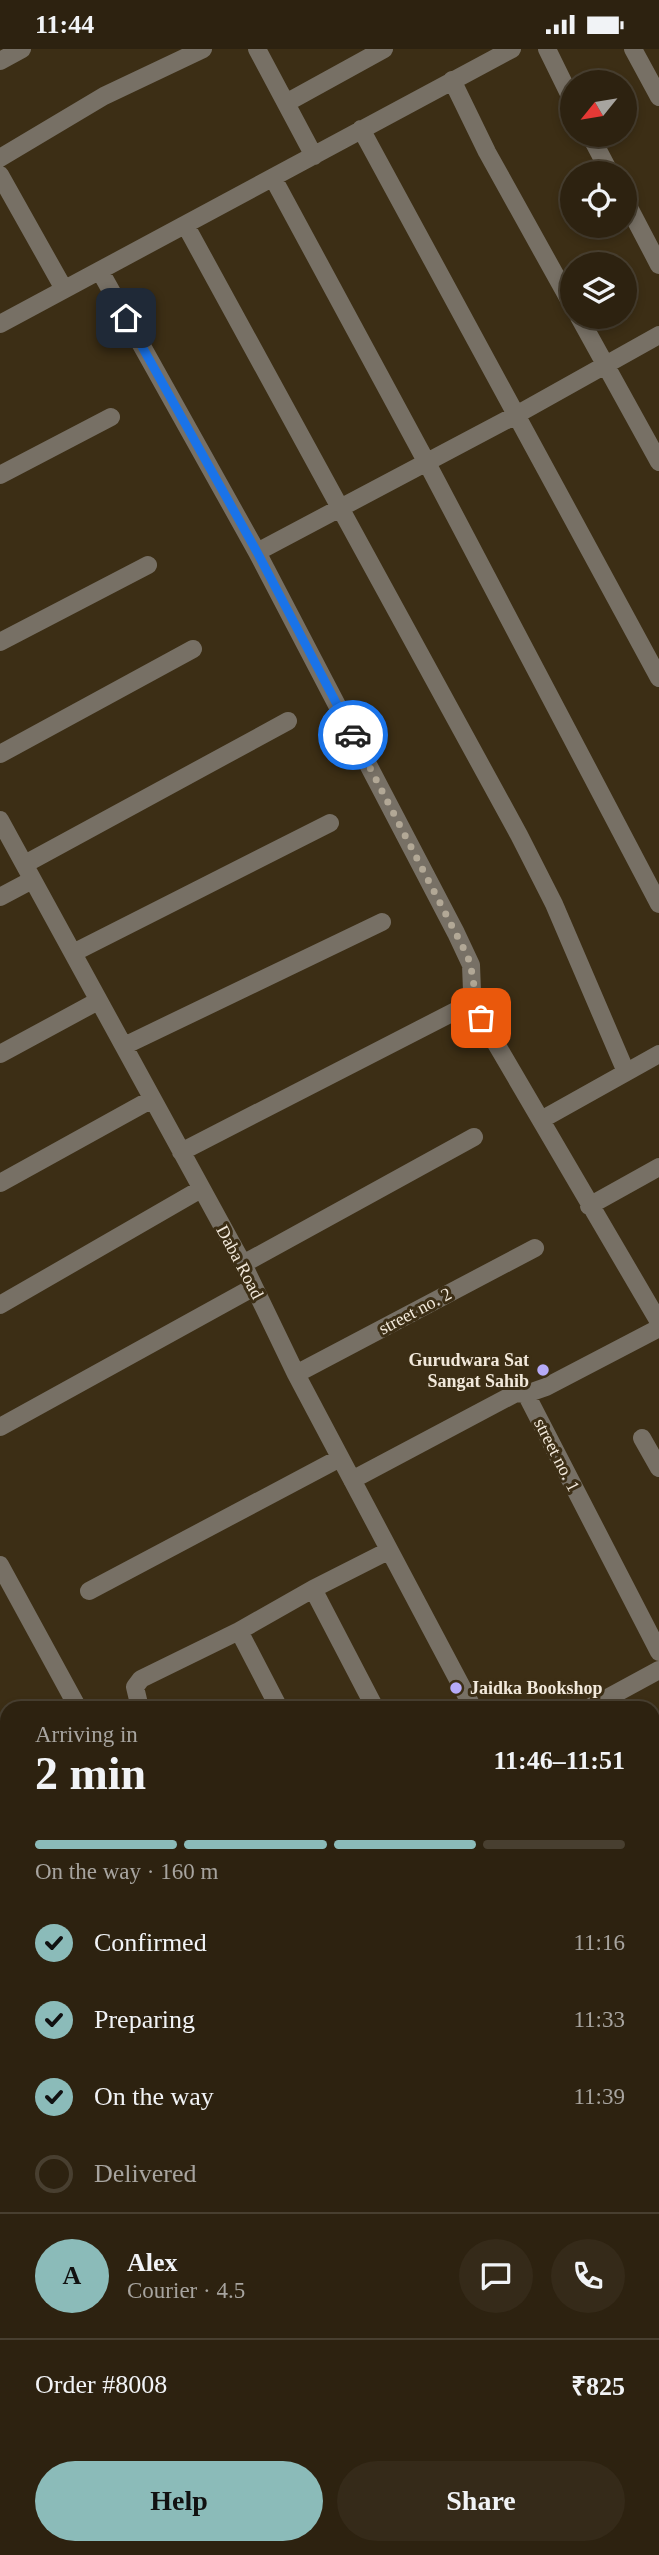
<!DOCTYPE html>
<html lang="en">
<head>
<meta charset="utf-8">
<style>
  body { margin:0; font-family:Georgia,serif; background:#352a19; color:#f1f3f6; height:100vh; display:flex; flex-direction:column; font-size:26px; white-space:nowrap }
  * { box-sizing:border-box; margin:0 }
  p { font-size:23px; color:#a7a49f }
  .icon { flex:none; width:38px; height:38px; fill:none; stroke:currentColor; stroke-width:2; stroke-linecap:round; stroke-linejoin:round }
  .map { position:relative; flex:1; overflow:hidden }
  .details { position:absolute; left:0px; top:1652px; width:660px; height:854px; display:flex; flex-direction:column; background:#2d2210; border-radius:21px 21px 0 0; box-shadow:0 4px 10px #0003,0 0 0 2px #483f30 }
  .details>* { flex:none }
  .needle { width:46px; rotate:240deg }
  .tools { position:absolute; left:560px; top:21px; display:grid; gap:14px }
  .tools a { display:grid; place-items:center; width:77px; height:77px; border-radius:50%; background:#2d2210; box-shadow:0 4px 10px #0003,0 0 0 2px #483f30; font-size:35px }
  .pin { position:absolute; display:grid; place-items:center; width:60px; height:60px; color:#fff; margin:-30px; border-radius:14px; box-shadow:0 4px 10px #0006 }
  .courier { position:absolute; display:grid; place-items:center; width:70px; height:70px; margin:-35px; border:5px solid #1a73e8; border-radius:50%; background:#fff; color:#222; box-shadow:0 2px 9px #0007 }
  .overview em { font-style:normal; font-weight:600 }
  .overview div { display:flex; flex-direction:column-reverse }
  .overview { display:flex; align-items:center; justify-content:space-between; height:119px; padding:0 35px }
  h1 { font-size:46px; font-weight:600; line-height:52px }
  .bar { display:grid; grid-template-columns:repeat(4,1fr); gap:10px 7px; align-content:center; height:84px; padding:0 35px }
  .bar i { height:9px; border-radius:5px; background:#483f30 }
  .bar .active { background:#8bbbb9 }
  .bar p { grid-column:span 4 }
  .line { display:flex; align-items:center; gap:18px; padding:0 35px; border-top:2px solid #483f30 }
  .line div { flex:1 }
  .round { display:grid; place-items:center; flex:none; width:74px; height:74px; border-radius:37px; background:#352a19 }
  ol { padding:0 35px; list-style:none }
  li { display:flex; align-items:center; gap:21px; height:77px }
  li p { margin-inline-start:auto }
  li .icon { padding:7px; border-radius:50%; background:#8bbbb9; color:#111; stroke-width:4 }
  li:last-child { color:#a7a49f }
  li i { width:38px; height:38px; border:4px solid #483f30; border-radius:50% }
  .action { display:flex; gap:14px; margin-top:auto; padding:14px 35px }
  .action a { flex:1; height:80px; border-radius:42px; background:#8bbbb9; color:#111; font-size:28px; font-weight:600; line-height:80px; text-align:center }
  .action a+a { background:#352a19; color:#f1f3f6 }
  .status { display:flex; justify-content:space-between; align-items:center; height:49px; padding:0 35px; background:#2d2210; direction:ltr }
  .status svg { height:19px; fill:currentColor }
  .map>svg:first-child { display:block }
</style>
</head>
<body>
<div class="status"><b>11:44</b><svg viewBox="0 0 49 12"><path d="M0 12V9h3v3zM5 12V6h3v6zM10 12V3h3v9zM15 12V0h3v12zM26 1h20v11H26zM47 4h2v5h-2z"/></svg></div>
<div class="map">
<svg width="659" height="2506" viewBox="0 0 659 2506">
  <rect width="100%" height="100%" fill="#3c2e15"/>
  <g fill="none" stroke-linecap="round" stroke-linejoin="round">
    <!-- minor -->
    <path stroke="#777065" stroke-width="18" d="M257,0L314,107
      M547,0L572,51
      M633,0L659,48
      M0,12L22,0
      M452,31L487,103L572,256
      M286,54L384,0
      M361,80L659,629
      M590,86L610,124
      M0,109L104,47L203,0
      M0,126L64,240
      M273,129L427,414L659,855
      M625,151L659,216
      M186,177L519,786L554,855L626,1023
      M100,222L257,503L456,884L471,916L472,942L481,969L659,1273
      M579,268L659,413
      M0,275L512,0
      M0,426L111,368
      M257,503L516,366L659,286
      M0,593L148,516
      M0,705L193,600
      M0,771L243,1215L296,1325L473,1659
      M25,815L288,672
      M0,848L32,831
      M73,904L330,774
      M124,997L382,873
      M0,1005L98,952
      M541,1071L659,1005
      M181,1103L475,952
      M0,1134L152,1050
      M589,1157L659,1118
      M243,1215L474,1088
      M0,1256L201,1140
      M296,1325L535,1199
      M526,1345L546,1338L659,1279
      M0,1378L254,1238
      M642,1389L659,1419
      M352,1431L516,1344L526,1345L659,1603
      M0,1516L78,1659
      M89,1542L340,1409
      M140,1659L135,1638L141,1630L239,1582
      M279,1659L239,1582L313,1540
      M375,1659L313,1540L388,1502
      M589,1659L659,1621
      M653,1699L659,1696
      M0,1734L7,1747
      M0,1776L7,1772
      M653,1808L659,1804
      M653,1919L659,1916
      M0,1954L7,1968
      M653,1985L659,1996
      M653,2052L659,2049
      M0,2169L7,2181
      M653,2197L659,2194
      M653,2358L659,2355
      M0,2377L7,2373
      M517,2499L521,2506
      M0,2500L7,2496
      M210,2506L223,2499
      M430,2506L443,2499
      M651,2506L659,2501"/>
  </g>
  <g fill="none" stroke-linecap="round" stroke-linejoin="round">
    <!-- done -->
    <path stroke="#b2a896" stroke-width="7" stroke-dasharray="0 12.6" d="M353,686L467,906C475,926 473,948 481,969"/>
    <!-- route -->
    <path stroke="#1a73e8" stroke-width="9" d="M126,269L257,503L353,686"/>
  </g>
  <!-- markers -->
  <g fill="#b6abf8" stroke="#3c2e15" stroke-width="2.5">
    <circle cx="543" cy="1321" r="7"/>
    <circle cx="456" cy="1639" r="7"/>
  </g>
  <g text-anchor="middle" stroke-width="6" stroke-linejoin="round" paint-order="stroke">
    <!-- street labels -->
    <g font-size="18" fill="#f2e9db" stroke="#3c2e15">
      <text transform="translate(240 1213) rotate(62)" y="6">Daba Road</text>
      <text transform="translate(415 1262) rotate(-28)" y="6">street no. 2</text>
      <text transform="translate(557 1406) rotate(63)" y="6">street no. 1</text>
    </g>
    <!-- poi labels -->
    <g font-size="18" font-weight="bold" fill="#f2e9db" stroke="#3c2e15" text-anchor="end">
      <text x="529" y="1317">Gurudwara Sat<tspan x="529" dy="21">Sangat Sahib</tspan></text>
      <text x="470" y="1645" text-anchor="start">Jaidka Bookshop</text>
    </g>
  </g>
</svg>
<div class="tools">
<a><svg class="needle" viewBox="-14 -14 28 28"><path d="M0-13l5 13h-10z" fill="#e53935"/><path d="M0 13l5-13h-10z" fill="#a7a49f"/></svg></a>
<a><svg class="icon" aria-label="locate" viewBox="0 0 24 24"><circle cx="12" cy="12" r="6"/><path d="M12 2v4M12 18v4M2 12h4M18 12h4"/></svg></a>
<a><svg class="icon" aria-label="layers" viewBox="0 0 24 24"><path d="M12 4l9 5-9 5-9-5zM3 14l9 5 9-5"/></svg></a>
</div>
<div class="pin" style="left:481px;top:969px;background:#ea580c"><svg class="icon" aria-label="bag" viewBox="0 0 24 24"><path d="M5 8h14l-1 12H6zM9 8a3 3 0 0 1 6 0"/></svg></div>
<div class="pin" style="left:126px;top:269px;background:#1f2937"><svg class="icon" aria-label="home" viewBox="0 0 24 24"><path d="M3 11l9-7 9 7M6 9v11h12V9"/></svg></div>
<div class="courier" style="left:353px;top:686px"><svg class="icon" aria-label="car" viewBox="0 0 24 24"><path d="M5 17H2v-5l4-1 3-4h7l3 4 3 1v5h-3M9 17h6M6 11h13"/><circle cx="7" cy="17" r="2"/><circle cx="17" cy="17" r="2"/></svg></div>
<section class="details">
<div class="overview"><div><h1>2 min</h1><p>Arriving in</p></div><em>11:46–11:51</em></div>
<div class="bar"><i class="active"></i><i class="active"></i><i class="active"></i><i></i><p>On the way · 160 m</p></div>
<ol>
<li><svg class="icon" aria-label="check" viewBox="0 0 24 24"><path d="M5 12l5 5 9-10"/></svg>Confirmed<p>11:16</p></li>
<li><svg class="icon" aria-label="check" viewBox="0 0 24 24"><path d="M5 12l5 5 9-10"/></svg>Preparing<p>11:33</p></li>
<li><svg class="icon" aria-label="check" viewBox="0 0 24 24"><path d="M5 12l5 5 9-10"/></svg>On the way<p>11:39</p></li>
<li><i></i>Delivered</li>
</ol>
<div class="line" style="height:126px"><b class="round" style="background:#8bbbb9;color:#111">A</b><div><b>Alex</b><p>Courier · 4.5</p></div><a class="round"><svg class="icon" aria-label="chat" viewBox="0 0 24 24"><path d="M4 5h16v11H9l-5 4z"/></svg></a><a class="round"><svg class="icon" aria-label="phone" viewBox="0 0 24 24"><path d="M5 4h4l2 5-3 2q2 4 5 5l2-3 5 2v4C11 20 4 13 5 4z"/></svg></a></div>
<div class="line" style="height:91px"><div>Order #8008</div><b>₹825</b></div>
<div class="action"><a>Help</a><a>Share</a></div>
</section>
</div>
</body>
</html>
